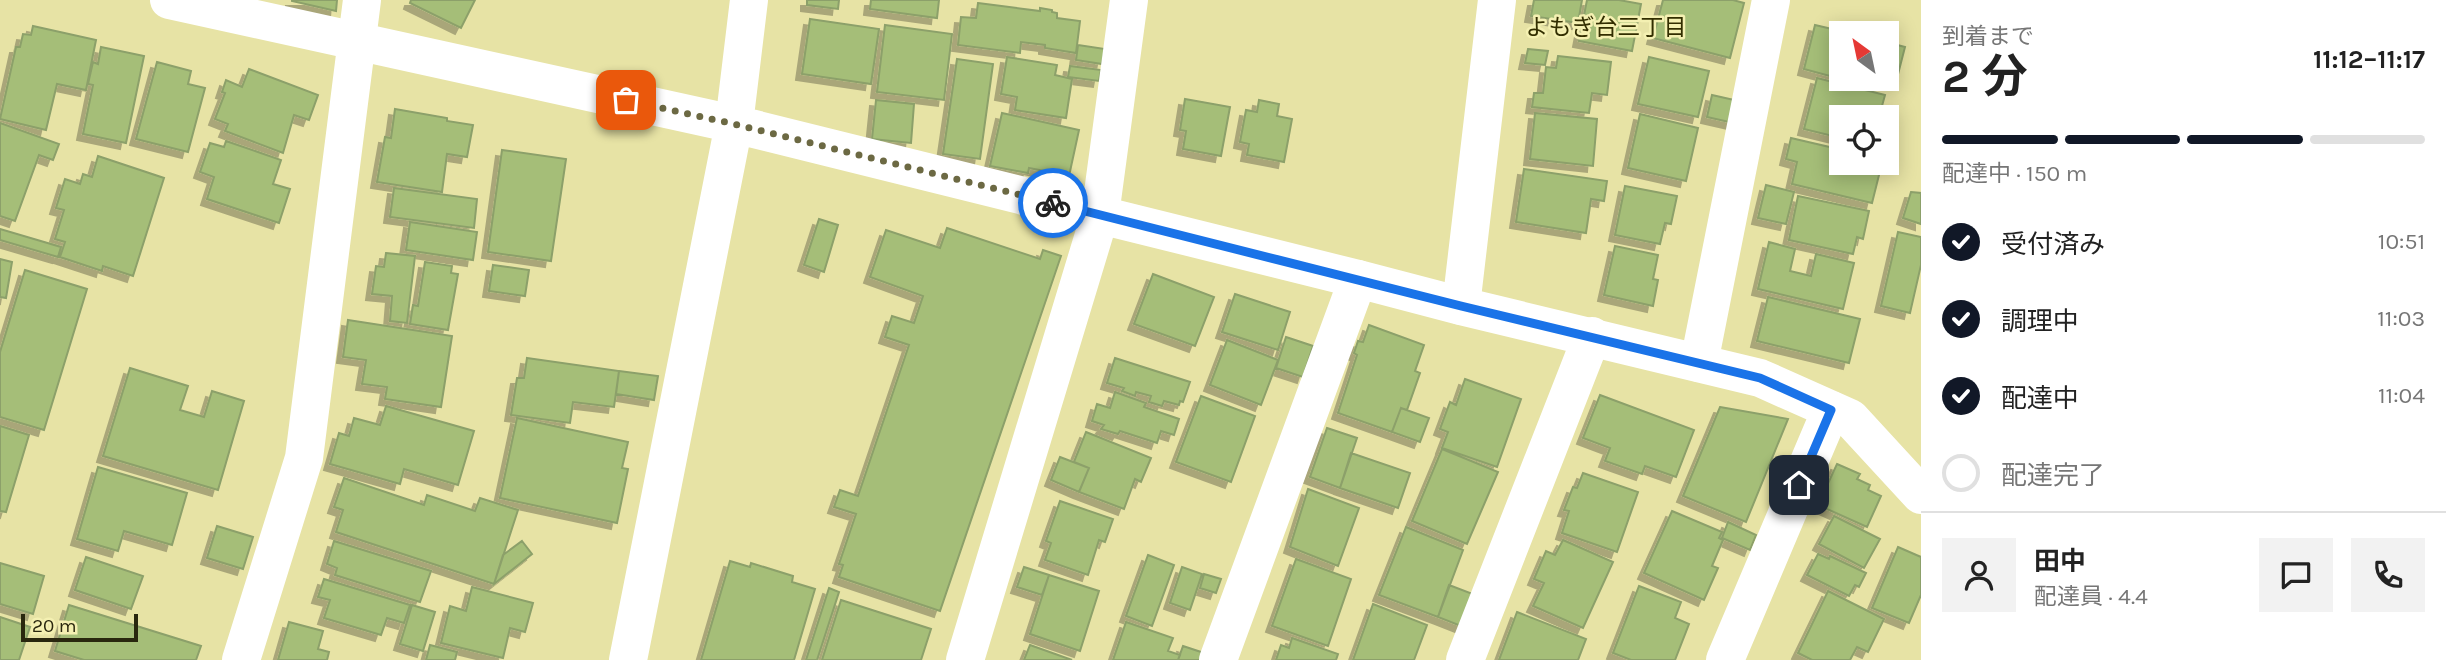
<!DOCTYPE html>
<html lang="ja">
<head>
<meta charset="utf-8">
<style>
  body { margin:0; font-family:Karla,"Noto Sans JP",sans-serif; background:#f2f2f2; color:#222; height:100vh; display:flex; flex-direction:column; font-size:26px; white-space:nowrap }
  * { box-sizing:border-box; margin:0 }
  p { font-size:23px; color:#767676 }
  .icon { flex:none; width:38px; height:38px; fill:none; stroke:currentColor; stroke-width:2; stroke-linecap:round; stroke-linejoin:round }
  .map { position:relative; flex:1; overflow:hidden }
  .side { display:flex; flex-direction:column; background:#fff; width:525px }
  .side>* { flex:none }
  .needle { width:46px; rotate:327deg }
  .tools { position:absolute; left:1829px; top:21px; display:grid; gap:14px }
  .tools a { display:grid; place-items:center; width:70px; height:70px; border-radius:0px; background:#fff; box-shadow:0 4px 18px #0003; font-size:35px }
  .scale { position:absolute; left:21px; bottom:18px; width:117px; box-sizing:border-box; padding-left:7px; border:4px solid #29270e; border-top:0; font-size:19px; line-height:24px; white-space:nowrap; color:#29270e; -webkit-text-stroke:5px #f4f0b2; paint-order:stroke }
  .pin { position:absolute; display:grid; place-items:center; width:60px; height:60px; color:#fff; margin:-30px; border-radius:14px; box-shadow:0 4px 10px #0006 }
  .courier { position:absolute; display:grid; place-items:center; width:70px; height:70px; margin:-35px; border:5px solid #1a73e8; border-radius:50%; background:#fff; color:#222; box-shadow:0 2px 9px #0007 }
  .headline em { font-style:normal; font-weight:700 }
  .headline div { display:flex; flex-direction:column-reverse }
  .headline { display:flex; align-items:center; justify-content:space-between; height:119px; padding:0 21px }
  h1 { font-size:46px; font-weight:700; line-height:52px }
  .bar { display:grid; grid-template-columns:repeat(4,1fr); gap:10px 7px; align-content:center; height:84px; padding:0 21px }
  .bar i { height:9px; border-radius:5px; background:#e0e0e0 }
  .bar .current { background:#111827 }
  .bar p { grid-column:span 4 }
  .line { display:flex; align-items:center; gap:18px; padding:0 21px; border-top:2px solid #e0e0e0 }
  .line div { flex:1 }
  .round { display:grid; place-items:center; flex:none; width:74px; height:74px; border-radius:0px; background:#f2f2f2 }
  ol { padding:0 21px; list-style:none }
  li { display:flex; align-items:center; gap:21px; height:77px }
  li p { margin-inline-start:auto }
  li .icon { padding:7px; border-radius:50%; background:#111827; color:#fff; stroke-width:4 }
  li:last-child { color:#767676 }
  li i { width:38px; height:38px; border:4px solid #e0e0e0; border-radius:50% }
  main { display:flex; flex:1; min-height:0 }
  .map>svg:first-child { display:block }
</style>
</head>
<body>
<main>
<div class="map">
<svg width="1921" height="660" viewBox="0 0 1921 660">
  <defs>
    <filter id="shadow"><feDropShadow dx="-6" dy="6" stdDeviation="0" flood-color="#0004"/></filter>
  </defs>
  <rect width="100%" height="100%" fill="#e7e3a5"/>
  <!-- building -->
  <path fill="#a5be78" stroke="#8ca06a" stroke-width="2" filter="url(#shadow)" d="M292,0H337L336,11L292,1Z
    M411,0H475L461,28L410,3Z
    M807,0H839L838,9L807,5Z
    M871,0H939L937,18L870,9Z
    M1534,0H1582L1578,23L1531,16Z
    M1587,0H1619L1641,4L1632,51L1579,41Z
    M1663,0H1733L1744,3L1730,58L1653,38Z
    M978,3L1040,11V8L1052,10V12L1057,13V18L1080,21L1076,53L1045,48V45L1021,42L1020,53L958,45L961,17L976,18Z
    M810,19L879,29L871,84L802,74Z
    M885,25L952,34L944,100L877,92Z
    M1815,25L1849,33H1841V79L1804,69Z
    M33,26L96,40L86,90L57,84L46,130L0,119L16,47H20L23,34L31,35Z
    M1886,42L1905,47L1896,82L1885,79H1886Z
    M1078,45L1105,49L1102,64L1076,60Z
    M101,47L144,56L126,143L83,134L93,85L88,84L93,62L98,64Z
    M1528,49L1548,51L1545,65L1525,63Z
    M1558,56L1611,62L1607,95L1592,93L1589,113L1532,107L1534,93H1543L1546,67L1556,68Z
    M1007,57L1057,65L1055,75L1072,79L1066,118L1015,110L1017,97L1001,94Z
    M1649,57L1709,71L1698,117L1638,104Z
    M957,59L993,64L980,159L943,154Z
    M157,62L191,71L188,84L205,88L188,152L136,139Z
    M1070,66L1101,70L1099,81L1068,77Z
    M249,69L318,95L309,120L294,115L283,153L225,131L228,124L215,119L225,93L222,92L226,80L242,87Z
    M1817,78L1885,95L1879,117H1841V138L1804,129Z
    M1842,79H1874L1873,86Z
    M1712,95L1743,102L1738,124L1707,117Z
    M1185,99L1230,107L1221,156L1183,149L1186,131L1180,130Z
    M876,100L914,104L911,143L872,139Z
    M1259,100L1279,104L1277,116L1292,119L1284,162L1247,155L1249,144L1240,142L1246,110L1257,112Z
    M395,109L447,118V121L473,125L467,157L447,154L442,192L377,182L385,137L391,138Z
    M1002,113L1079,130L1069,176L1029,168L1028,173L990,166Z
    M1535,113L1597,119L1593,166L1530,159Z
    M1640,114L1698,128L1686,181L1628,168Z
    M0,123L59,144L53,160L39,155L15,221L0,216Z
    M1791,138L1834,148L1836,142L1841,143V163H1882L1872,203L1792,184L1797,162L1786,159Z
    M226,141L281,160L273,184L290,189L279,223L207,199L214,177L200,172L210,143L224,147Z
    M502,150L566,159L551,261L488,252Z
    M98,156L164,178L133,276L103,266L102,271L60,257L65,242L55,239L64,210L56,208L65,179L80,184L83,174L92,177Z
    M1524,169L1607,181L1604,201L1591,199L1586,233L1516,222Z
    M1766,185L1794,192L1786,224L1758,218Z
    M1625,186L1677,196L1671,224L1665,223L1660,244L1615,235Z
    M394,188L477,199L474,228L390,217Z
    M1911,192L1921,193V224L1903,218Z
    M1798,196L1869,211L1863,239L1857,237L1853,254L1789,240Z
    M819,219L838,225L824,272L804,265Z
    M410,222L477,232L473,260L406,250Z
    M947,228L1040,259L1043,250L1061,256L940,611L839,577L843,565L839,564L856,514L834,507L840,490L858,496L909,345L885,337L892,316L914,323L923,296L870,277L886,230L940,248Z
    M0,229L61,247L58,257L0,240Z
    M1898,232L1921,237V265L1910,313L1881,306Z
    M1769,242L1795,249L1790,271L1811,276L1816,254L1854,263L1843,309L1758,289Z
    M1615,246L1658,255L1653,279L1658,280L1653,306L1604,295Z
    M386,253L415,256L407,323L390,321L392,296L372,294L376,266L384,267Z
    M0,259L12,262L6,298L0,297Z
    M425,262L452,266L451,273L458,274L448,330L410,324L413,305L418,306Z
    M493,265L529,270L525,296L489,291Z
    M25,270L87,289L44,430L0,417V352Z
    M1153,274L1214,297L1195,346L1134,324Z
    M1235,294L1290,312L1278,350L1222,332Z
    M1768,297L1860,319L1849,363L1757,341Z
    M348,320L452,336L441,407L385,399L387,387L362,384L366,360L343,357Z
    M1369,325L1424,345L1415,371L1420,373L1407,410L1401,408L1392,432L1338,413L1357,355L1354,353L1358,341L1363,342Z
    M1286,337L1313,346L1303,377L1276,368Z
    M1227,340L1278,360L1261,405L1210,385Z
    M527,358L619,371L614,407L573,402L570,423L511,415L517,378H524Z
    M1115,358L1190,382L1183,402L1180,401L1179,405L1164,401L1162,406L1149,402L1151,396L1136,392L1135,396L1122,391L1124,388L1107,383Z
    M130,368L188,386L180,410L204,417L212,391L244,401L218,490L103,456Z
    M619,371L658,376L654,400L616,394Z
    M1465,379L1521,399L1497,467L1442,448L1448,432L1440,429L1450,402L1456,405Z
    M1115,392L1146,403L1144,407L1179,419L1174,435L1161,431L1157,443L1120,431L1118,434L1101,429L1104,425L1092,421L1097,404L1110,408Z
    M1600,395L1694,430L1676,477L1645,466L1642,474L1605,461L1610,448L1583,438Z
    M1201,396L1255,416L1231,482L1176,462Z
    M386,406L474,431L458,485L404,469L400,484L330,464L339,433L349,436L354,418L380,425Z
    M1720,407L1788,419L1746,522L1683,496Z
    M1401,408L1429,418L1420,442L1392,432Z
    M517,418L628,442L622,468L628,469L617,523L500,498Z
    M0,426L29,435L6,512L0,511Z
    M1327,428L1357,438L1340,488L1310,477Z
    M1086,432L1151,458L1141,482L1135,479L1124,509L1079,492L1089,468L1074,462Z
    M1442,449L1498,472L1467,544L1412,521Z
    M1351,453L1410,473L1398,508L1340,488Z
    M1060,457L1089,468L1079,492L1051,480Z
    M1837,464L1860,474L1857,479L1870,485L1868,490L1881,496L1867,527L1818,505Z
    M98,467L187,493L172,545L124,531L118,551L77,539Z
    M1583,473L1638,492L1617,552L1562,533L1569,511L1564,510L1573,487L1577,488Z
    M344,478L424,505L427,495L475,511L480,498L518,510L494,584L336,532L343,510L334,507Z
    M1308,489L1359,508L1338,566L1290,547Z
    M1060,501L1113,519L1105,542L1099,540L1088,575L1045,560L1051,543L1046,541Z
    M1672,511L1722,532L1719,538L1723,540L1712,566L1718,568L1704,600L1644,573Z
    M1834,516L1880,539L1864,568L1819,544Z
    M1728,522L1756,535L1750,550L1722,538Z
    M217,526L253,537L243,569L207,558Z
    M1406,527L1463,550L1438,617L1379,595Z
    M1563,540L1613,562L1583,628L1533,606L1544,583L1534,579L1546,551L1555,555Z
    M334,541L431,571L420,602L335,575L337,568L327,564Z
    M522,541L532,554L494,584L503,555Z
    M1898,547L1921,557V595L1909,623L1872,608Z
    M1818,554L1829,559L1830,556L1866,573L1859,587L1855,585L1849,596L1807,575Z
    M1148,555L1174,565L1152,626L1126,616Z
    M86,557L143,576L131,609L75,590Z
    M1296,559L1351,579L1328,646L1272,626Z
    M730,561L750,567L751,563L793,576L792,582L815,589L794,660H701Z
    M0,563L44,576L33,614L0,604Z
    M1024,567L1049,575L1042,595L1017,587Z
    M1182,567L1202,574L1190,610L1170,603Z
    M1204,574L1221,579L1216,593L1200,588Z
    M1049,575L1099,591L1080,651L1030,634Z
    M324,579L410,605L404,623L387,618L381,635L324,618L330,600L318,597Z
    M1449,585L1478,596L1466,628L1438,617Z
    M1639,586L1681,602L1675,618L1689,624L1675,660H1631L1613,653Z
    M472,587L533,603L525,632L510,628L503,658L441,643L450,606L466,611Z
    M829,588L839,592L817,660H806Z
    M1828,591L1884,619L1868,652L1857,647L1850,660H1812L1798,653Z
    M841,600L931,629L921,660H822Z
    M1373,604L1427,625L1414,660H1353Z
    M69,605L201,646L196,660H84L55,651Z
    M412,605L435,612L423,651L400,644Z
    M1517,612L1586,639L1578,660H1499Z
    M0,617L30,627L19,660H0Z
    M289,622L323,631L318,649L329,652L327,660H278Z
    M1126,622L1173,638L1168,651L1180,655L1178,660H1113Z
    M1292,638L1338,654L1336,660H1276L1281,645L1289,648Z
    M430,645L457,652L455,660H426Z
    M1030,645L1072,660H1024Z
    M1183,646L1207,654L1205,660H1178Z"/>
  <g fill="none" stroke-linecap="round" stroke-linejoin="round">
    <!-- minor -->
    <path stroke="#fff" stroke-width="38" d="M169,0L734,124
      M1461,306L1497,0
      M1699,363L1771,0
      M241,660L304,458L362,0
      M965,660L1100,215L1129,0
      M1218,660L1358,279
      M1465,660L1592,336
      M1725,660L1831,410"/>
    <!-- tertiary -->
    <path stroke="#fff" stroke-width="38" d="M734,124L1358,279L1461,306L1760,378L1850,418L1921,495
      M628,660L734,124L749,0"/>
  </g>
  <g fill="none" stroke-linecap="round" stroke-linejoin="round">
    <!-- done -->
    <path stroke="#6c6943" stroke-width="7" stroke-dasharray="0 12.6" d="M626,100L734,124L1053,203"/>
    <!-- route -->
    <path stroke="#1a73e8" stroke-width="9" d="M1053,203L1461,306L1760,378L1831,410L1799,485"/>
  </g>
  <g text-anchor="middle" stroke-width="5" stroke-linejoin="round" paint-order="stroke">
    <!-- neighbourhood labels -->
    <g font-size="23" fill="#322e00" stroke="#f4f0b2">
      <text x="1606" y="35">よもぎ台三丁目</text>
    </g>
  </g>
</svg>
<div class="tools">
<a><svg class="needle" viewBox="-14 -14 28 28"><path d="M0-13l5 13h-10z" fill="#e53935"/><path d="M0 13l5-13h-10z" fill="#767676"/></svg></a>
<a><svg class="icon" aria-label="locate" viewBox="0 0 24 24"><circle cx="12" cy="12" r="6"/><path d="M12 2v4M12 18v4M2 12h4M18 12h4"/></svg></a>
</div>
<div class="scale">20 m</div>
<div class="pin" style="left:626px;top:100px;background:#ea580c"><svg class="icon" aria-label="bag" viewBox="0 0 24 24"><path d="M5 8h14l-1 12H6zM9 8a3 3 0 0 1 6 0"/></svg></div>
<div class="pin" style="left:1799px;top:485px;background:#1f2937"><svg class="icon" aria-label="home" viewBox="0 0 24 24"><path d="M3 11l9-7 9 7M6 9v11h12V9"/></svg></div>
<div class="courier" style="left:1053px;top:203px"><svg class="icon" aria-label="bike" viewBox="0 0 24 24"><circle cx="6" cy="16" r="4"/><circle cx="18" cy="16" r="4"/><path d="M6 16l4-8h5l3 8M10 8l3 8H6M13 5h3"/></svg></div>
</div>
<section class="side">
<div class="headline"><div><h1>2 分</h1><p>到着まで</p></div><em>11:12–11:17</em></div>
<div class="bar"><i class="current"></i><i class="current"></i><i class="current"></i><i></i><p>配達中 · 150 m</p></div>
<ol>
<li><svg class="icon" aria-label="check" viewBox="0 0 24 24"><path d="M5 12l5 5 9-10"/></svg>受付済み<p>10:51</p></li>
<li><svg class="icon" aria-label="check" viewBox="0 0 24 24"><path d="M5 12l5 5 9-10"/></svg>調理中<p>11:03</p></li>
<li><svg class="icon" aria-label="check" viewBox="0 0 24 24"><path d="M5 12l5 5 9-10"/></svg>配達中<p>11:04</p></li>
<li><i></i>配達完了</li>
</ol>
<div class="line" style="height:126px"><a class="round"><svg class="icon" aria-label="person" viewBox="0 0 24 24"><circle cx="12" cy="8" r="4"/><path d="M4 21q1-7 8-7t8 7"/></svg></a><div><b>田中</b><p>配達員 · 4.4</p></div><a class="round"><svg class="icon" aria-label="chat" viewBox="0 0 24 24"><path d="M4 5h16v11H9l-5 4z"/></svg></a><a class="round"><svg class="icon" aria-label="phone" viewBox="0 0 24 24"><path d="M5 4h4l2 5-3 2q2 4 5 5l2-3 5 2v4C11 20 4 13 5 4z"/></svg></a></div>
</section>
</main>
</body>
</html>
